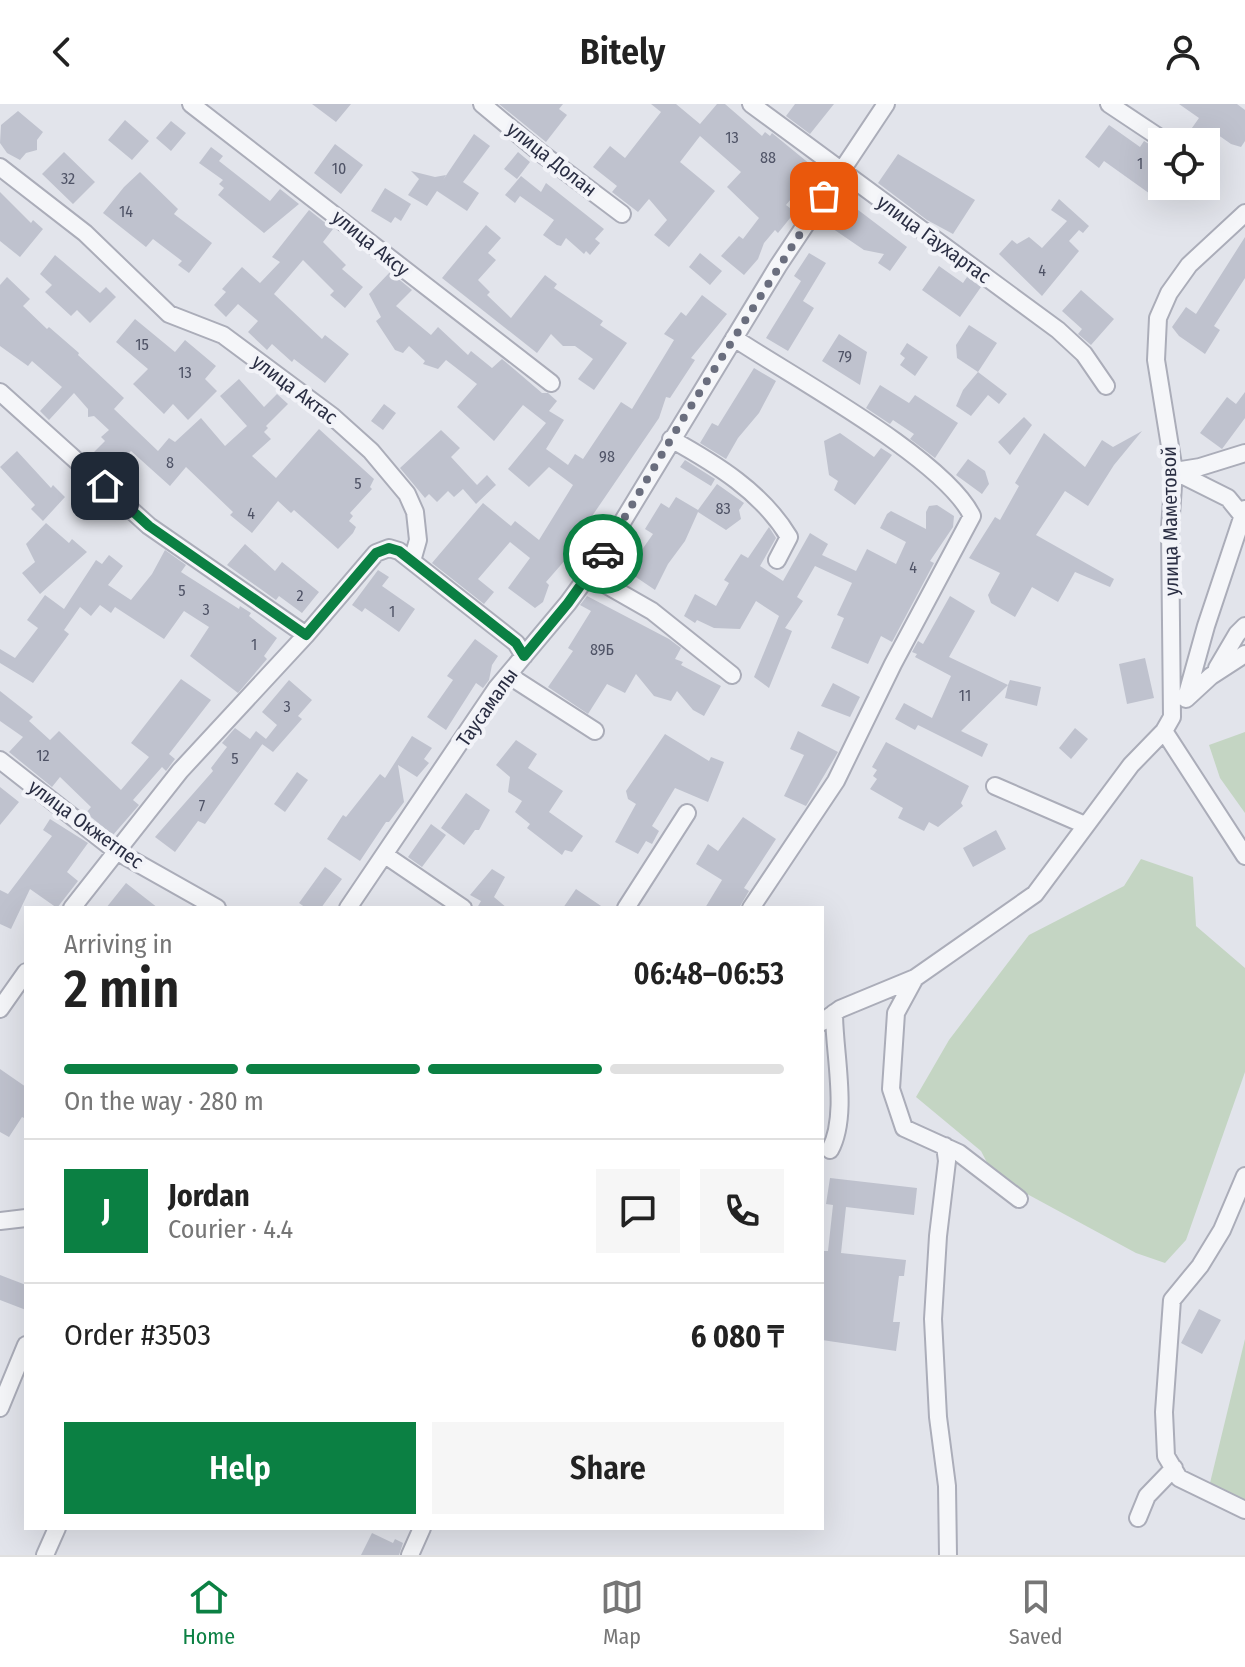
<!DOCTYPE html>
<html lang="en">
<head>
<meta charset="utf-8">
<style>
  body { margin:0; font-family:"Fira Sans Condensed",sans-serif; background:#f6f6f6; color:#222; height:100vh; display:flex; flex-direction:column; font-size:30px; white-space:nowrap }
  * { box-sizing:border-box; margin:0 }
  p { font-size:26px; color:#767676 }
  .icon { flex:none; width:44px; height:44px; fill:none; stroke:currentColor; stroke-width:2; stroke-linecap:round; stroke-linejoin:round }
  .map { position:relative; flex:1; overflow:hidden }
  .sheet { position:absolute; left:24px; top:802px; width:800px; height:624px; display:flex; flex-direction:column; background:#fff; border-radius:0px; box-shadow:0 8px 32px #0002 }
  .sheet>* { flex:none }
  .controls { position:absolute; left:1148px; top:24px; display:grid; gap:16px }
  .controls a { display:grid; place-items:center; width:72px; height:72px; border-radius:0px; background:#fff; box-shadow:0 8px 32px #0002; font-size:40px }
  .pin { position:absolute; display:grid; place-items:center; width:68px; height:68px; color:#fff; margin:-34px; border-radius:16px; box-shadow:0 4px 12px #0006 }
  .courier { position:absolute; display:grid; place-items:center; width:80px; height:80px; margin:-40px; border:6px solid #0b8043; border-radius:50%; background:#fff; color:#222; box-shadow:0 2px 10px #0007 }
  .summary em { font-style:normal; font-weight:600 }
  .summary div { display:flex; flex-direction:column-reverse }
  .summary { display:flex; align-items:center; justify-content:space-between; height:136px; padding:0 40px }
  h1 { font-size:52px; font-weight:600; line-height:60px }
  .bar { display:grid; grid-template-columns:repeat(4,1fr); gap:12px 8px; align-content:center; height:96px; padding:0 40px }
  .bar i { height:10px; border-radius:6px; background:#e0e0e0 }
  .bar .on { background:#0b8043 }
  .bar p { grid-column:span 4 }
  .line { display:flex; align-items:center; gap:20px; padding:0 40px; border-top:2px solid #e0e0e0 }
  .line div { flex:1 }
  .round { display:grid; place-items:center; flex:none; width:84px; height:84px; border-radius:0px; background:#f6f6f6 }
  .cta { display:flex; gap:16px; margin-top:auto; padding:16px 40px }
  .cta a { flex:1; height:92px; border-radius:0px; background:#0b8043; color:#fff; font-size:32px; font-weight:600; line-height:92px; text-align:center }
  .cta a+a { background:#f6f6f6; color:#222 }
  header { display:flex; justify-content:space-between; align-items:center; height:104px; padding:0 40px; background:#fff; font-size:36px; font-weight:600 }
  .tab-bar { display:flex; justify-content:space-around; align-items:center; height:112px; border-top:2px solid #e0e0e0; background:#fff; font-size:22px; color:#767676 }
  .tab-bar a { display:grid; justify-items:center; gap:4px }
  .tab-bar .on { color:#0b8043 }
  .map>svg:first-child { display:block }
</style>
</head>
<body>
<header><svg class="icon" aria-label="back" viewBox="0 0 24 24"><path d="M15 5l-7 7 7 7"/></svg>Bitely<svg class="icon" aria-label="person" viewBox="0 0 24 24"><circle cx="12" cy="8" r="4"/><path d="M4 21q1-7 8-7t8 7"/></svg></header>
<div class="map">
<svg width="1245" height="1451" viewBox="0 0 1245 1451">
  <rect width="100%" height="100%" fill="#e2e4eb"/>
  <!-- green -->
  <path fill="#c4d5c3" d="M1245,628V709L1220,674L1209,641Z
    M1141,755L1193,773L1196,822L1245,864V968L1186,1136L1165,1159L1136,1149L994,1072L981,1047L916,993L949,936L1029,831L1124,782Z
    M1245,1235V1399L1235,1397L1210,1379Z"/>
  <!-- building -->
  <path fill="#bfc2ce" d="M312,0H351L336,18Z
    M499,0H563L559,5L567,11L546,38Z
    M651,0H676L700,20L717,0H725L762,32L765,28L770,32L772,29L816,65L786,101L795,108L778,129L775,126L764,139L758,155L744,171L721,152L739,132L743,135L759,114L727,83L741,68L700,32L680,58L715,87L669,143L654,131L667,116L649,95L638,108L612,88L617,82L593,63L610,42L625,54L661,8Z
    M795,0H834L810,30L786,12Z
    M1179,0H1237L1245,6V37L1241,43L1231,40L1211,26L1203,38H1182L1199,14Z
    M18,7L43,28L37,36V46L26,49L20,56L7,49L0,39L1,21Z
    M125,16L149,37L132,56L108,36Z
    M171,17L186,29L171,47L156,34Z
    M1109,21L1140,43L1144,37L1162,48L1155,64L1162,69V80L1153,92L1104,57L1099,64L1085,53Z
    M474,30L490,42L463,78L479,89L467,107L437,87L427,102L408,91L419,75L411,67L435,73L446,71L443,76Z
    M335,40L363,61L341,90L314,69Z
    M211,43L223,52L219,57L270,97L280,85L299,100L264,129L218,91L224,84L219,80L223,76L199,59Z
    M64,48L95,78L73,100L42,70Z
    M518,48L530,58L517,75L504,65Z
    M898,50L975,96L953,130L927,116L878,79Z
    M140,68L178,105L174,110L212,139L189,169L178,161L182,157L153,135L146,143L103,109L124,83Z
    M521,72L541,88L546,79L604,125L595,135L600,139L590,151L586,147L584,150L566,134L561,142L557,141L543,131L554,116L520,92L515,99L505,91Z
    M385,84L411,100L401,117L395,113L391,119L371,107Z
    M0,88L31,119L33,116L43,125L20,153L0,137Z
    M841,93L907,143L890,167L878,159L884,150L864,146L823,118Z
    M1059,95L1089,122L1083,129L1079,126L1069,137L1079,147L1042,192L999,150L1012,136L1017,140L1029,133L1042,144L1067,117L1051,106Z
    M309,106L333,125L323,138L346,161L342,165L363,183L345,204L330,191L334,187L303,156L274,190L322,235L325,231L349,250L325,279L294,255L292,258L272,240L267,246L248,228L258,217L238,200L226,213L214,201L226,188L222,185L242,163L260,179L280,158L272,153Z
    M486,121L501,134L488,149L496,156L478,176L490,188L487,191L511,214L545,171L557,180L554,184L603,217L600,221L627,239L594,286L578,275L593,255L575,242H563L551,230L537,249L442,174Z
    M1245,133V174L1214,222L1220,226L1205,250L1179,232L1172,223L1186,203L1196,210Z
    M700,149L722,167L710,181L689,163Z
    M809,149L826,159L803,197L814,204L788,247L766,234L801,177L794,172Z
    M55,151L100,189L106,183L116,193L90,219L77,206L71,212L45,188L52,181L40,170Z
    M939,162L963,179L967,173L981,183L960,213L922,186Z
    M390,168L412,186L396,202L431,231L438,223L468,251L471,247L492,264L502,255L542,289H548L557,297L549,307L564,316L546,345L568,361L575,350L583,355L621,298L632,305L674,236L664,230L681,208L686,212L702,191L727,210L691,254L695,256L670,294L666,293L659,314L588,418L594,423L546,478L549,481L543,498L535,504L508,484L530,454L510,438L478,475L494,488L484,500L432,459L483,399L511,422L515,417L539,436L573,381L549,363L529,383L508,365L546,319L523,301L494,337L457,303L477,280L446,256L438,265L423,260L425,257L409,242L403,249L395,246L376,217L381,213L369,190Z
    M7,173L30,195L23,202L47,225L49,223L79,249L78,251L124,294L114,305L158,347L169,334L175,338L201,314L225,342L247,322L220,292L239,275L264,303L277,290L288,300L266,322L268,324L264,328L271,335L252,352L276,374L319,325L374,375L370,383L372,385L350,409L353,412L349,417L356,423L353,429L338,445L294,406L291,409L278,397L252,429L230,411L233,408L186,363L170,382L131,347L110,368L92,350L105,337L101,333L109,326L94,312L88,313V305L74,289L49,316L40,307L62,283L32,257L28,262L0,242V181Z
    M1081,186L1114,215L1091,241L1078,230L1082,225L1062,207Z
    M135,215L175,248L185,236L216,262L205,275L217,287L188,316L173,300L164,310L133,280L148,265L116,238Z
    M969,221L997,239L978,268L957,254L956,241Z
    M839,230L867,248L860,281L822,257Z
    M907,239L928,253L915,272L900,261L905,254L900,250Z
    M754,264L776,277L759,309L738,334L726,355L700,339L712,319L718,322Z
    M978,268L1007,290L999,300L988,291L971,312L956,302L963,286Z
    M880,281L909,299L915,291L958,319L935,354L910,335L914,330L893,316L890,320L866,304Z
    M1245,288V314L1222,345L1200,329L1227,293L1236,300Z
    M384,300L396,309L383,326L371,317Z
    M1024,313L1032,321L1010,351L998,338Z
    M441,326L460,344L451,353L477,381L487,371L496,381L476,400L463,385L454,393L448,387L437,398L429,390L425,394L400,364Z
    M1142,327L1114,361L1088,402L1065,387L1036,431L1114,475L1110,483L1075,468L1058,498L1032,483L1015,513L991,499L988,491L1000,469L969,454L995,413L1000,416L1019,382L1015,379L1044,329L1085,363L1102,336L1113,343Z
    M840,329L874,353L881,344L892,351L855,401L834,386L838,377L829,371L824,337Z
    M17,347L51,384L53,381L65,393L43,417L31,405L35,401L0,363Z
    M968,355L985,367L989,380L982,390L956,371Z
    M685,356L715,375L711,382L680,363Z
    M717,380L744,399L739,406L741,415L726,426L698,408L685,437L668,460L655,486L627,467L653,430L645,425L661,399L669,404L676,393L698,406Z
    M937,401L954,412L953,423L930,457L934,459L892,538L881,532L868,560L831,544L844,514L837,511L852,479L815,462L797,493L803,497L785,524L792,527L769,584L754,573L779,512L756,497L740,525L714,524L697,516L695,519L684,512L695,490L716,502L729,479L724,476L741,450L748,454L769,423L776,434L760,462L783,477L810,429L828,440L822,451L856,467L867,445L896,460L906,438L880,424L887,410L891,407L926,425V408L929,402Z
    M46,419L69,439L72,435L87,448L40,490L22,469L35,458L26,440Z
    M245,440L275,467L282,458L319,488L302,509L279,492L276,496L227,461Z
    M165,446L186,461L181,468L239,505L240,502L251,509L249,512L277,534L264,552L267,555L238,589L190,552L209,523L184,507L164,535L115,503L111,509L100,501L91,512L80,503L64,526L69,530L33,579L0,559V545L15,554L38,524L27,516L45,491L64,505L96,456L102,460L109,451L123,462L108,481L131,496L152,470Z
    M378,466L389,473L382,482L415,505L399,528L365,504L362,508L352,501Z
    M587,492L669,535L681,544L675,555L683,558L681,561L721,582L704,612L693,606L677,587L671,597L654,592L636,570L625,589L607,580L588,610L548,583L573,547L568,544L591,507L580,501Z
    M950,492L975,507L949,553L1008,581L1010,576L1041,583L1037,602L1005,594L1008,581L961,627L988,640L982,653L918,621L915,626L895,615L904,599L932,614L951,572L915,553L917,550L912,548L918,537L923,540Z
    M475,535L498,552L492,561L489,576L483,584L476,579L446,626L427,613L453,576L447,572Z
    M1145,554L1154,594L1127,600L1119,560Z
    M181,575L211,596L169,650L175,655L166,667L162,663L133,696L139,701L113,731L86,709L91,703L60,673L52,683L9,648L23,633L0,617V587L33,613L29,617L50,636L59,627L121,686L149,653L131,639Z
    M289,576L312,596L298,612L302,615L273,648L262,640L277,621L262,608Z
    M833,579L860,593L850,613L821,602Z
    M235,624L250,635L256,627L266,635L205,720L198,717L175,748L155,733L213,667L211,664L227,643L222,639Z
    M1075,624L1088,635L1071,655L1059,644Z
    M798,627L838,648L806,702L784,692L804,651L790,645Z
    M665,630L709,657L711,653L724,658L708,698L675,684L652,722L659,727L652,740L646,737L638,750L615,738L636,700L628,695L626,687Z
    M412,632L432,644L424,655L429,659L417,673L398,661L404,698L389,718H386L360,757L327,735L343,711L346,713L380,670L385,674Z
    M516,636L537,650L528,664L563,687L549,708L583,732L572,748L565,746L562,751L527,724L530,720L515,708L522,697L508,688L510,673L496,661Z
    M886,638L969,682L961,699L963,702L938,723L929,718L924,727L898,714L903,704L870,685L877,675L873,672L877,666L872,663Z
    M297,668L308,676L285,708L274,700Z
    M0,683L19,698L0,721Z
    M466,689L490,706L479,726H475L464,741L441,724Z
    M743,713L776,735L744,784L749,787L739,804H705L722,776L696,760L708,740L718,747Z
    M50,715L88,739L67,768L78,777L57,804L30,785L11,825L0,820V786L8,790L52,732L43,726Z
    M431,720L446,731L422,763L408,753Z
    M996,726L1006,745L973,763L963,744Z
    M325,763L342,775L321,804H306L299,799Z
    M492,765L505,773L494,793L507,804H477L481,797L470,791Z
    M126,779L158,804H106Z
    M576,785L604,804H563Z
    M0,965L26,983V1015L22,1013L9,1033L0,1028Z
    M830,1074L917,1084L914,1111L846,1103L841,1149L906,1156L904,1172H899L893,1218H900L896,1247L822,1236V1147H828L833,1101L826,1100Z
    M0,1171L26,1181V1206L0,1196Z
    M1199,1205L1221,1216L1202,1250L1181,1239Z
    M372,1429L393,1439L395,1435L403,1439L399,1451H361Z"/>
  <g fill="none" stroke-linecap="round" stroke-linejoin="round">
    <defs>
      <path id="minor" d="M191,0L551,279
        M482,0L537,46L622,110
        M751,0L1058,226L1084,250L1106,282
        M1109,0L1166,38
        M0,63L85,129L169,210L223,231L332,312L371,347L407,390L415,408L418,436L412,457
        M734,234C791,272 945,355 972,412L893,560L836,677L751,804
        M0,288L149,422L306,531
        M671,335C716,360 762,388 789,433L777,456
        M1174,367L1228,394L1245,415
        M1175,367L1200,363L1245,349
        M589,471L652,507L732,571
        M1217,564L1237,530L1245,522
        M508,571L595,627
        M1186,594L1206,522L1245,405
        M1186,595L1211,572L1245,550
        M1164,627L1245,752
        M0,656L116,747L217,804
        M995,682L1085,721
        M385,751L463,804
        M72,804L180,667L306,531L376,449L389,444L399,447L516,539L524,552
        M348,804L496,585L568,499L598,458L778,162L886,0
        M626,804L687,709
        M915,874L896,909L891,985L904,1024L959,1049L1019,1095
        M0,905L26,868
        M822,918L840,905L915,874L1035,790L1131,661L1164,627L1172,613L1170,425L1174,367L1156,256L1158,214L1169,189L1189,161L1245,109
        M945,1042L947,1057L938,1132L933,1215L938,1313L947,1382L948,1451
        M830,1046C849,1011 834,950 834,909
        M1245,1072L1222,1126L1200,1162L1172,1196L1164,1308L1166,1352L1179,1374L1245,1406
        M0,1117L26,1114
        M0,1304L26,1241
        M1138,1414L1147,1392L1174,1364
        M45,1451L57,1424
        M410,1451L422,1424"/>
    </defs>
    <!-- minor casing -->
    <use href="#minor" stroke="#abadb9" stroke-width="20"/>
    <!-- minor -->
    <use href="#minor" stroke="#f5f6f9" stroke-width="16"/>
  </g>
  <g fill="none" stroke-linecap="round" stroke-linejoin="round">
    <!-- done -->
    <path stroke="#6a6e7e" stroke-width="8" stroke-dasharray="0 14.4" d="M603,450L681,318L824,92"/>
    <!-- route -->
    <path stroke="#0b8043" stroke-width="10" d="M105,382L149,422L306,531L376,449L389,444L399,447L516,539L524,552L568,499L603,450"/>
  </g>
  <g text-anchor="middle" stroke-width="8" stroke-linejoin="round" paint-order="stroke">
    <!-- number labels -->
    <g font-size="16" fill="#4f5366">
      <text x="732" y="39">13</text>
      <text x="768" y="59">88</text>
      <text x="1140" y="65">1</text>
      <text x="339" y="70">10</text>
      <text x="68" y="80">32</text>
      <text x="126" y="113">14</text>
      <text x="1042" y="172">4</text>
      <text x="142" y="246">15</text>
      <text x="845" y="258">79</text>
      <text x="185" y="274">13</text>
      <text x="607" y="358">98</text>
      <text x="170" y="364">8</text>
      <text x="358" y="385">5</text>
      <text x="723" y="410">83</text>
      <text x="251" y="415">4</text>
      <text x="913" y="469">4</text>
      <text x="182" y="492">5</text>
      <text x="300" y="497">2</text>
      <text x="206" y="511">3</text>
      <text x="392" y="513">1</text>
      <text x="254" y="546">1</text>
      <text x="602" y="551">89Б</text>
      <text x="965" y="597">11</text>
      <text x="287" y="608">3</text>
      <text x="43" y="657">12</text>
      <text x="235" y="660">5</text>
      <text x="202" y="707">7</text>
    </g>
    <!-- street labels -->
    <g font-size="20" fill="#2a2e43" stroke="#f2f3f8">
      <text transform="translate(552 55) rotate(38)" y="7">улица Долан</text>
      <text transform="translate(934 135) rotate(36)" y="7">улица Гаухартас</text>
      <text transform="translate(371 139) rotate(39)" y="7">улица Аксу</text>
      <text transform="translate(295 285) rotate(37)" y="7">улица Актас</text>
      <text transform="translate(1170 417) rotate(-91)" y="7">улица Маметовой</text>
      <text transform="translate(487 603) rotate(-55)" y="7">Таусамалы</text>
      <text transform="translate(86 720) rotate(36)" y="7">улица Окжетпес</text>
    </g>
  </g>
</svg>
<div class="controls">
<a><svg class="icon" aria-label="locate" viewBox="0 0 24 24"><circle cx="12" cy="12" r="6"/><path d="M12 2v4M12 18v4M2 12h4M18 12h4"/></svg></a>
</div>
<div class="pin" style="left:824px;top:92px;background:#ea580c"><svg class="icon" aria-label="bag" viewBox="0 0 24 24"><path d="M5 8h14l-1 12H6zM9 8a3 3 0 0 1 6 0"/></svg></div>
<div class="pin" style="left:105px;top:382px;background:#1f2937"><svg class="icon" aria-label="home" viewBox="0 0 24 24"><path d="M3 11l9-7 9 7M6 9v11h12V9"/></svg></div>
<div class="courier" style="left:603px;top:450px"><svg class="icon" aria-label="car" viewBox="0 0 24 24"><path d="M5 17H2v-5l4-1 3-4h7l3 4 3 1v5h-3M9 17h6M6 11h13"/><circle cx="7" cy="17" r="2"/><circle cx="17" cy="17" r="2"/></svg></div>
<section class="sheet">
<div class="summary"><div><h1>2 min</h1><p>Arriving in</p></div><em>06:48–06:53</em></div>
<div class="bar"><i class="on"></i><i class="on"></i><i class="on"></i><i></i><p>On the way · 280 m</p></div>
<div class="line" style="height:144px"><b class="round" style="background:#0b8043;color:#fff">J</b><div><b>Jordan</b><p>Courier · 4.4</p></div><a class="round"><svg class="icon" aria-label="chat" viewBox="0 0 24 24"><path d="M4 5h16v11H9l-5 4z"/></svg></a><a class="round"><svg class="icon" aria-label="phone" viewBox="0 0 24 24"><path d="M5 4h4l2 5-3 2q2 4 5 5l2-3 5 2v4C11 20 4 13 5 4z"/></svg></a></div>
<div class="line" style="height:104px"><div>Order #3503</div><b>6 080 ₸</b></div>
<div class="cta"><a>Help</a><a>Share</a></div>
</section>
</div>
<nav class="tab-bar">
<a class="on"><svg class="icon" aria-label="home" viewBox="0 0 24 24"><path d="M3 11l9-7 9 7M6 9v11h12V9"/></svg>Home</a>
<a><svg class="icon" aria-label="map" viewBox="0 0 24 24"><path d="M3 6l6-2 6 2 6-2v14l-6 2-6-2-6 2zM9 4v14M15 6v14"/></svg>Map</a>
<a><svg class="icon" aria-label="saved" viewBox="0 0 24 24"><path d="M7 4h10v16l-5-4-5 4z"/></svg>Saved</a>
</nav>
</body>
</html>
